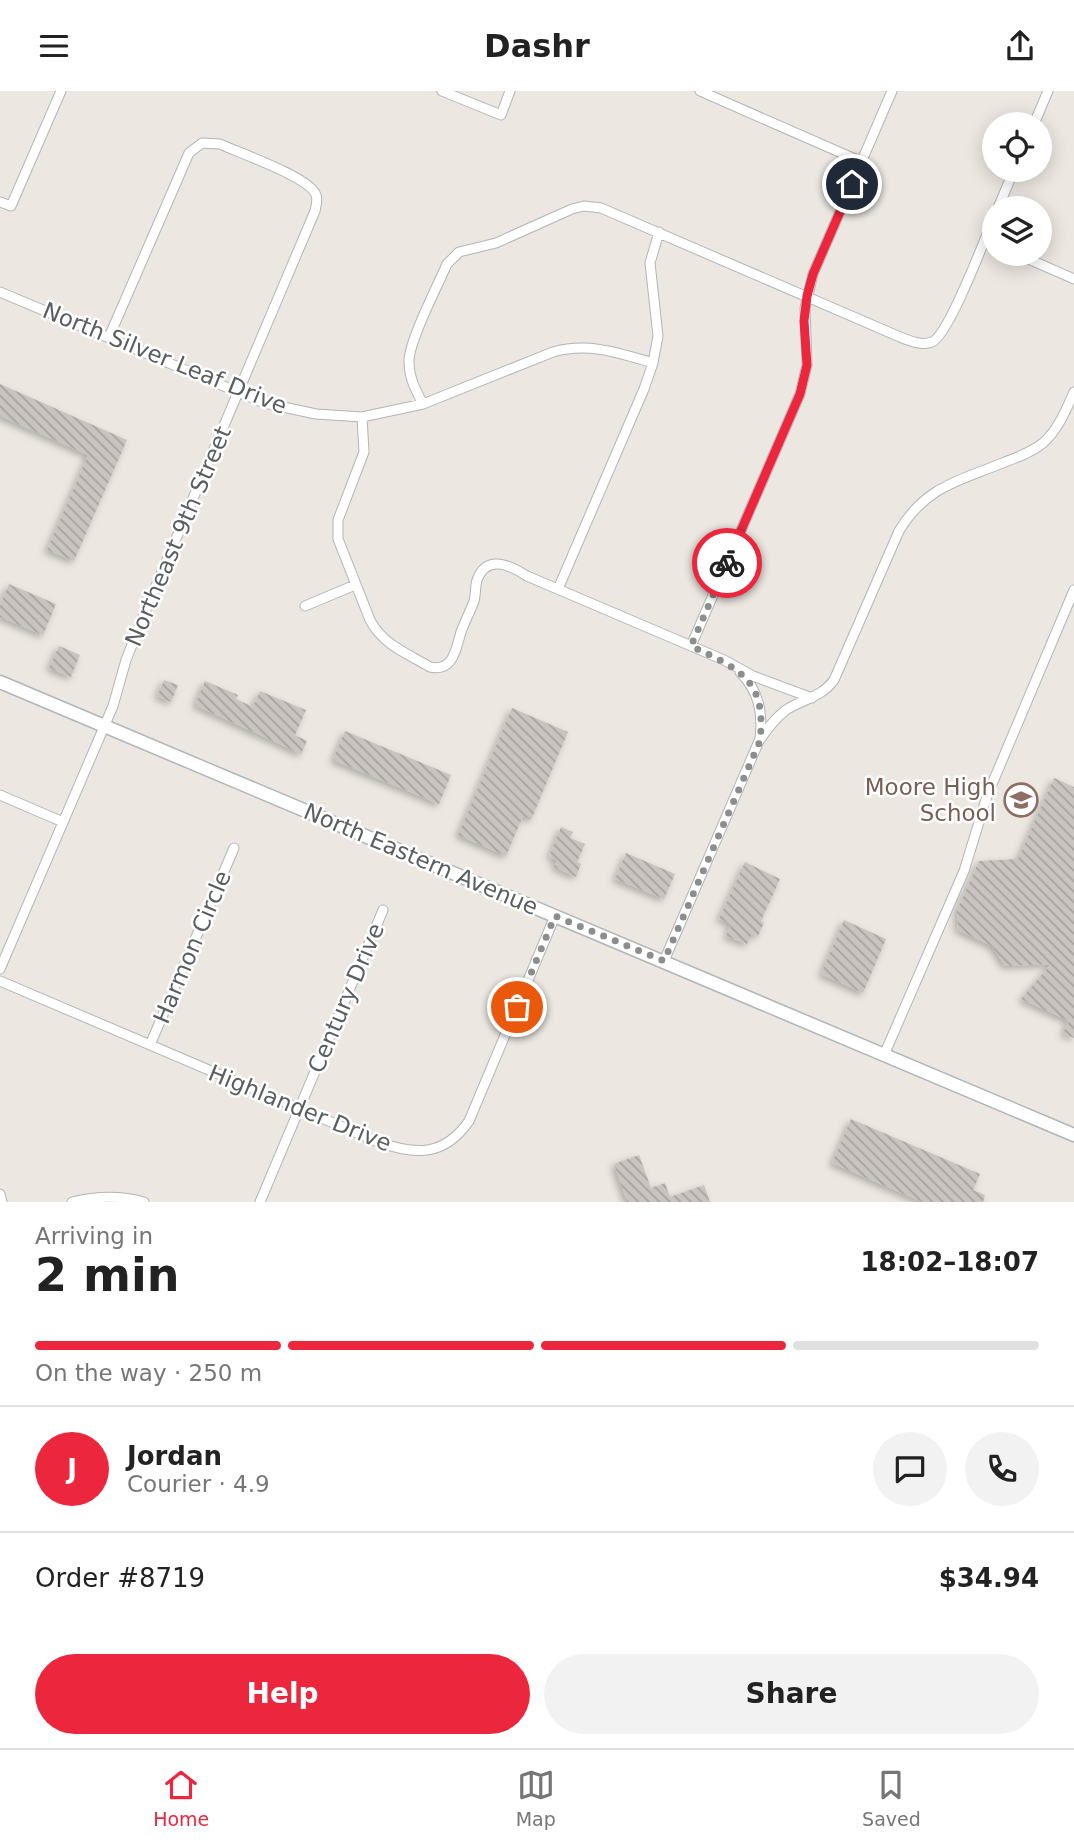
<!DOCTYPE html>
<html lang="en">
<head>
<meta charset="utf-8">
<style>
  body { margin:0; font-family:"DejaVu Sans",sans-serif; background:#f2f2f2; color:#222; height:100vh; display:flex; flex-direction:column; font-size:26px; white-space:nowrap }
  * { box-sizing:border-box; margin:0 }
  p { font-size:23px; color:#767676 }
  .icon { flex:none; width:38px; height:38px; fill:none; stroke:currentColor; stroke-width:2; stroke-linecap:round; stroke-linejoin:round }
  .map { position:relative; height:1111px; overflow:hidden }
  .panel { display:flex; flex-direction:column; background:#fff; flex:1 }
  .panel>* { flex:none }
  .fabs { position:absolute; left:982px; top:21px; display:grid; gap:14px }
  .fabs a { display:grid; place-items:center; width:70px; height:70px; border-radius:50%; background:#fff; box-shadow:0 4px 18px #0003; font-size:35px }
  .pin { position:absolute; display:grid; place-items:center; width:60px; height:60px; color:#fff; margin:-30px; border:4px solid #fff; border-radius:50%; box-shadow:0 2px 7px #0007 }
  .courier { position:absolute; display:grid; place-items:center; width:70px; height:70px; margin:-35px; border:5px solid #ec263d; border-radius:50%; background:#fff; color:#222; box-shadow:0 2px 9px #0007 }
  .summary em { font-style:normal; font-weight:800 }
  .summary div { display:flex; flex-direction:column-reverse }
  .summary { display:flex; align-items:center; justify-content:space-between; height:119px; padding:0 35px }
  h1 { font-size:46px; font-weight:800; line-height:52px }
  .bar { display:grid; grid-template-columns:repeat(4,1fr); gap:10px 7px; align-content:center; height:84px; padding:0 35px }
  .bar i { height:9px; border-radius:5px; background:#e0e0e0 }
  .bar .selected { background:#ec263d }
  .bar p { grid-column:span 4 }
  .line { display:flex; align-items:center; gap:18px; padding:0 35px; border-top:2px solid #e0e0e0 }
  .line div { flex:1 }
  .round { display:grid; place-items:center; flex:none; width:74px; height:74px; border-radius:37px; background:#f2f2f2 }
  .button { display:flex; gap:14px; margin-top:auto; padding:14px 35px }
  .button a { flex:1; height:80px; border-radius:42px; background:#ec263d; color:#fff; font-size:28px; font-weight:800; line-height:80px; text-align:center }
  .button a+a { background:#f2f2f2; color:#222 }
  header { display:flex; justify-content:space-between; align-items:center; height:91px; padding:0 35px; background:#fff; font-size:32px; font-weight:800 }
  .dock { display:flex; justify-content:space-around; align-items:center; height:98px; border-top:2px solid #e0e0e0; background:#fff; font-size:19px; color:#767676 }
  .dock a { display:grid; justify-items:center; gap:4px }
  .dock .selected { color:#ec263d }
  .map>svg:first-child { display:block }
</style>
</head>
<body>
<header><svg class="icon" aria-label="menu" viewBox="0 0 24 24"><path d="M4 6h16M4 12h16M4 18h16"/></svg>Dashr<svg class="icon" aria-label="share" viewBox="0 0 24 24"><path d="M12 15V3M7 8l5-5 5 5M5 13v7h14v-7"/></svg></header>
<div class="map">
<svg width="1074" height="1111" viewBox="0 0 1074 1111">
  <defs>
    <pattern id="building-back-hatch" width="6" height="6" patternUnits="userSpaceOnUse" patternTransform="scale(1.75)"><rect width="6" height="6" fill="#c9c4bf"/><path d="M-1 5l2 2M0 0l6 6M5-1l2 2" fill="none" stroke="#a6a29f"/></pattern>
    <filter id="shadow"><feDropShadow dx="-3" dy="3" stdDeviation="3.5" flood-color="#0004"/></filter>
  </defs>
  <rect width="100%" height="100%" fill="#ece7e0"/>
  <!-- building -->
  <path fill="url(#building-back-hatch)" filter="url(#shadow)" d="M0,293L127,349L74,470L47,459L88,364L0,325Z
    M9,493L56,513L43,544L0,526V515Z
    M59,555L80,564L71,586L49,577Z
    M164,589L178,594L171,611L157,605Z
    M205,590L238,604L236,608L253,616L260,600L306,619L295,644L307,650L301,663L195,614Z
    M512,617L568,641L531,729L523,725L506,765L458,744Z
    M345,640L451,684L439,713L333,669Z
    M1054,687L1074,696V947L1063,942L1069,930L1021,908L1051,873L1005,875L992,855L958,839L957,819L979,770L1018,768Z
    M561,736L573,741L570,747L585,753L577,771L581,773L576,786L554,776L557,769L549,766Z
    M626,762L675,783L664,808L615,788Z
    M745,771L780,788L761,830L764,832L758,845L752,843L747,853L726,845L731,833L719,828Z
    M844,829L886,848L863,902L821,883Z
    M851,1028L980,1083L973,1099L985,1104L983,1111H922L832,1072Z
    M639,1064L651,1097L665,1092L670,1106L704,1094L710,1111H627L614,1073Z"/>
  <g fill="none" stroke-linecap="round" stroke-linejoin="round">
    <defs>
      <path id="minor" d="M442,0L501,24L510,0
        M700,0L862,71
        M1034,33L1048,0
        M0,111L11,115L61,0
        M998,117L1014,79
        M1017,163L1074,188
        M0,201L264,312L316,323L362,326L423,313L553,261C589,251 619,262 653,272
        M423,313C416,300 409,287 409,271C408,252 438,194 447,173L459,161L496,152L572,118L584,115L601,117L900,246C910,250 922,255 932,251C949,244 985,147 994,126
        M362,326L364,361L338,429V448L370,529C383,554 407,562 430,576C454,581 456,557 461,541C465,530 470,521 474,510C476,503 475,496 477,489C487,462 511,475 527,485L724,569L753,585L812,607
        M558,498L644,298L653,272L658,245L650,172L659,141
        M305,515L355,494
        M691,555L800,303L807,274L805,217L813,183L892,0
        M740,581C759,600 763,622 760,648
        M0,704L63,731
        M664,870L759,650C767,638 775,627 786,619C803,608 822,606 834,589L899,440C926,395 959,390 1005,371C1018,366 1032,361 1043,352C1058,339 1066,319 1074,301
        M0,878L113,615L126,569L147,516L315,120C316,115 318,109 316,104C310,86 239,62 220,53L202,52L189,62L109,246
        M0,890L378,1051C415,1064 444,1066 469,1030L555,825
        M150,954L234,757
        M884,964L964,780L987,705L1074,499
        M0,1103L2,1111
        M72,1111C96,1105 120,1104 144,1111
        M260,1111L383,819"/>
      <path id="secondary" d="M0,591L1074,1044"/>
    </defs>
    <!-- minor casing -->
    <use href="#minor" stroke="#b1b5b8" stroke-width="11"/>
    <!-- secondary casing -->
    <use href="#secondary" stroke="#b0b5b8" stroke-width="15"/>
    <!-- minor -->
    <use href="#minor" stroke="#fff" stroke-width="9"/>
    <!-- secondary -->
    <use href="#secondary" stroke="#fff" stroke-width="12"/>
  </g>
  <g fill="none" stroke-linecap="round" stroke-linejoin="round">
    <!-- done -->
    <path stroke="#8c8e8d" stroke-width="7" stroke-dasharray="0 12.6" d="M517,916L555,825L664,870L760,650C767,588 739,578 691,555L727,472"/>
    <!-- route -->
    <path stroke="#ec263d" stroke-width="9" d="M727,472L800,303L807,274L804,230L807,205L813,183L852,93"/>
  </g>
  <!-- icons -->
  <defs>
    <symbol id="school-ring" viewBox="-11 -11 22 22"><circle r="9.5" fill="#fff" stroke="#8d6e63" stroke-width="1.5"/><path d="M0-5L7-2L0 1L-7-2ZM-4 1L0 2.5L4 1V4Q0 6-4 4Z" fill="#8d6e63"/></symbol>
  </defs>
  <g fill-rule="evenodd">
    <use href="#school-ring" x="1002" y="690" width="38" height="38"/>
  </g>
  <g text-anchor="middle" stroke-width="5" stroke-linejoin="round" paint-order="stroke">
    <!-- street labels -->
    <g font-size="23" fill="#595e61" stroke="#fff">
      <text transform="translate(165 267) rotate(22)" y="8">North Silver Leaf Drive</text>
      <text transform="translate(178 445) rotate(-67)" y="8">Northeast 9th Street</text>
      <text transform="translate(421 768) rotate(23)" y="8">North Eastern Avenue</text>
      <text transform="translate(192 856) rotate(-67)" y="8">Harmon Circle</text>
      <text transform="translate(346 907) rotate(-67)" y="8">Century Drive</text>
      <text transform="translate(300 1017) rotate(22)" y="8">Highlander Drive</text>
    </g>
    <!-- education labels -->
    <g font-size="23" fill="#785e54" stroke="#fff" text-anchor="end">
      <text x="996" y="704">Moore High<tspan x="996" dy="26">School</tspan></text>
    </g>
  </g>
</svg>
<div class="fabs">
<a><svg class="icon" aria-label="locate" viewBox="0 0 24 24"><circle cx="12" cy="12" r="6"/><path d="M12 2v4M12 18v4M2 12h4M18 12h4"/></svg></a>
<a><svg class="icon" aria-label="layers" viewBox="0 0 24 24"><path d="M12 4l9 5-9 5-9-5zM3 14l9 5 9-5"/></svg></a>
</div>
<div class="pin" style="left:517px;top:916px;background:#ea580c"><svg class="icon" aria-label="bag" viewBox="0 0 24 24"><path d="M5 8h14l-1 12H6zM9 8a3 3 0 0 1 6 0"/></svg></div>
<div class="pin" style="left:852px;top:93px;background:#1f2937"><svg class="icon" aria-label="home" viewBox="0 0 24 24"><path d="M3 11l9-7 9 7M6 9v11h12V9"/></svg></div>
<div class="courier" style="left:727px;top:472px"><svg class="icon" aria-label="bike" viewBox="0 0 24 24"><circle cx="6" cy="16" r="4"/><circle cx="18" cy="16" r="4"/><path d="M6 16l4-8h5l3 8M10 8l3 8H6M13 5h3"/></svg></div>
</div>
<section class="panel">
<div class="summary"><div><h1>2 min</h1><p>Arriving in</p></div><em>18:02–18:07</em></div>
<div class="bar"><i class="selected"></i><i class="selected"></i><i class="selected"></i><i></i><p>On the way · 250 m</p></div>
<div class="line" style="height:126px"><b class="round" style="background:#ec263d;color:#fff">J</b><div><b>Jordan</b><p>Courier · 4.9</p></div><a class="round"><svg class="icon" aria-label="chat" viewBox="0 0 24 24"><path d="M4 5h16v11H9l-5 4z"/></svg></a><a class="round"><svg class="icon" aria-label="phone" viewBox="0 0 24 24"><path d="M5 4h4l2 5-3 2q2 4 5 5l2-3 5 2v4C11 20 4 13 5 4z"/></svg></a></div>
<div class="line" style="height:91px"><div>Order #8719</div><b>$34.94</b></div>
<div class="button"><a>Help</a><a>Share</a></div>
</section>
<nav class="dock">
<a class="selected"><svg class="icon" aria-label="home" viewBox="0 0 24 24"><path d="M3 11l9-7 9 7M6 9v11h12V9"/></svg>Home</a>
<a><svg class="icon" aria-label="map" viewBox="0 0 24 24"><path d="M3 6l6-2 6 2 6-2v14l-6 2-6-2-6 2zM9 4v14M15 6v14"/></svg>Map</a>
<a><svg class="icon" aria-label="saved" viewBox="0 0 24 24"><path d="M7 4h10v16l-5-4-5 4z"/></svg>Saved</a>
</nav>
</body>
</html>
